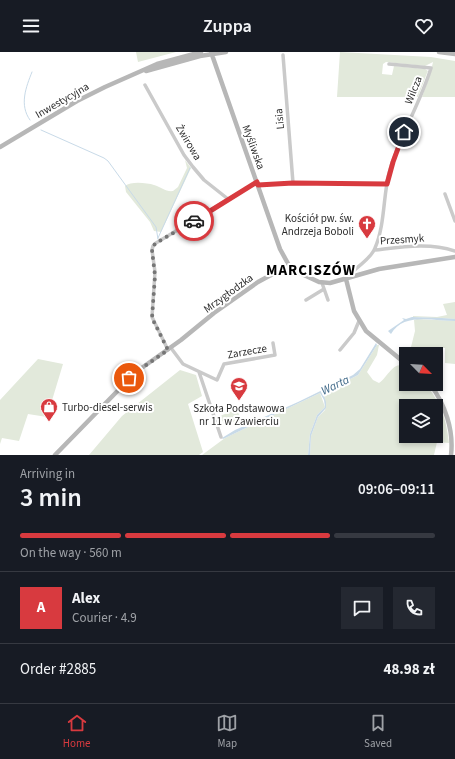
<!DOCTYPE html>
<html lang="en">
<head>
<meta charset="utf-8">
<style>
  body { margin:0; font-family:"Source Sans 3",sans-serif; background:#242831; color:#f1f3f6; height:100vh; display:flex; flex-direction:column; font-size:15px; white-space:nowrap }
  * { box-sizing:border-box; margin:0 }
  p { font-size:13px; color:#9ea1a6 }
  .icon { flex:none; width:22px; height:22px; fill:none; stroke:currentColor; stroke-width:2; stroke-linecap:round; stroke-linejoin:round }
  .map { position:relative; height:403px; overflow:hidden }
  .drawer { display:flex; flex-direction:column; background:#171b24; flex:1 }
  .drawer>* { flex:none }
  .needle { width:26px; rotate:114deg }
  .tools { position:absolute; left:399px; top:295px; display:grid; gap:8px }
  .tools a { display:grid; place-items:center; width:44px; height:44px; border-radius:0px; background:#171b24; box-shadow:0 2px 6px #0003; font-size:20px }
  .pin { position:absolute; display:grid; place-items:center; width:34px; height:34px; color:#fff; margin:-17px; border:2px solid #fff; border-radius:50%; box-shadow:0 1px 4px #0007 }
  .courier { position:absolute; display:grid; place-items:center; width:40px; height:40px; margin:-20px; border:3px solid #d83a3f; border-radius:50%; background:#fff; color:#222; box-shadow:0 1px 5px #0007 }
  .head em { font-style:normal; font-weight:600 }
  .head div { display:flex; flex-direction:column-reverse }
  .head { display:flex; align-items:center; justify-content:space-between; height:68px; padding:0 20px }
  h1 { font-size:26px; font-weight:600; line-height:30px }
  .bar { display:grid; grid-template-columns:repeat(4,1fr); gap:6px 4px; align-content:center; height:48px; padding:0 20px }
  .bar i { height:5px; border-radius:3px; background:#363941 }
  .bar .current { background:#d83a3f }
  .bar p { grid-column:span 4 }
  .line { display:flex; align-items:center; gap:10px; padding:0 20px; border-top:1px solid #363941 }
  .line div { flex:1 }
  .round { display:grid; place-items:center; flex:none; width:42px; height:42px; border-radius:0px; background:#242831 }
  header { display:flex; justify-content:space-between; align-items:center; height:52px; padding:0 20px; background:#171b24; font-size:18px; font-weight:600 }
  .menu { display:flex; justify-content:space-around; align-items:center; height:56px; border-top:1px solid #363941; background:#171b24; font-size:11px; color:#9ea1a6 }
  .menu a { display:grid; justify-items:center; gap:2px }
  .menu .current { color:#d83a3f }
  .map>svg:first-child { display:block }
</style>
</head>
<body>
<header><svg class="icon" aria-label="menu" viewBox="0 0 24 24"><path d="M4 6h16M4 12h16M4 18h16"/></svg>Zuppa<svg class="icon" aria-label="heart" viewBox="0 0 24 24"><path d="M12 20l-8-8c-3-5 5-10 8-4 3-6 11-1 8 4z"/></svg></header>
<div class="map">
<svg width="455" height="403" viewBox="0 0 455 403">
  <rect width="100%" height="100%" fill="#fff"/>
  <!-- green -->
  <path fill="#e2e9db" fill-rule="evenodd" d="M136,0H176L138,10Z
    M340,0L431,5L455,9V45H422L430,23L433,10L425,14L386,10L383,12L382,22L392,23L394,14L425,17L428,19L427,21L418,45H337Z
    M185,108L191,116L161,180L154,179L150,170L126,140L125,134C131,129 147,131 154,133C161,135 166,140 173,139L178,135L187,116Z
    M455,250V267L413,265V264L437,265L447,263L443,252Z
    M417,267L455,269V312L445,311V296L411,295L415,279L414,268Z
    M377,293H379L377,303L367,320L373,328L379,331C387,326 391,313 401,313L406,316V332H424C440,346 447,370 449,391L437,390L434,403H310L311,384L318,365L325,358L326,354L323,341L358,323ZM406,354H436V384H406Z
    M38,307L63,312L47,365L28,362L19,389L2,386L0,392V348Z
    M180,318L196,323L202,344L188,352L203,400L199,403H89L122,364Z
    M320,341L325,355L317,363L310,382L308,403H202L225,386Z
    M237,357L241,367L225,374L220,364Z"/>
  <!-- water -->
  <path fill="#c8dae8" d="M412,265L442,266L455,267V269C434,269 403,260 391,282L388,279L404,268L402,266L406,267Z
    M376,291L377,293L358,323L323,341L326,350V356L318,365L311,384L310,403H308L310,382L317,363L325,355L324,348L320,341L223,387L222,386L235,378L298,350L353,323L360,317Z"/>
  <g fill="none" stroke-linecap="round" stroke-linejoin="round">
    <!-- stream -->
    <path stroke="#c8dae8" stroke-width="1" d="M30,68C19,53 26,35 32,20
      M41,78L104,106L108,109L156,175L158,187
      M158,186L190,116"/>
    <!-- street -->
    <path stroke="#cacaca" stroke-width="3.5" d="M283,3L293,131
      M145,33L184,103L193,115L204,128L228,147
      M258,133L293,131L387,132
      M445,142L455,169
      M375,198C401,195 429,190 455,199
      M352,220C359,214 372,205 375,196C385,173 383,145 389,121C399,85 420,52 431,16L389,12
      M322,231L328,248
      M306,248L324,237
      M171,296L183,312L217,328L224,312L275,303L273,291
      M168,298L152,265L155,220L152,198L153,194L156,191L257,130
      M340,298L354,281L359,269
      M199,320L221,385"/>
    <!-- secondary -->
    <path stroke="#b7b7b7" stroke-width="4.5" d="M211,0L280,197L291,217
      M439,0L455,2
      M146,19L200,4L226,0
      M0,95L77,49L105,35L157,12L201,0
      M346,227L354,259L366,279L406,312
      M430,332C445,352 454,378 451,403
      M55,403L136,320L181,288L214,261L258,230L269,224L281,219L291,217L319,230L330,231L379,217L455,205"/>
  </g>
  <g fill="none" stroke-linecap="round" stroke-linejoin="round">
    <!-- done -->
    <path stroke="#767676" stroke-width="4" stroke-dasharray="0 7.2" d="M129,326L136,320L168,298L152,266L155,224L152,198L153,194L156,191L194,169"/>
    <!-- route -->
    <path stroke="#d83a3f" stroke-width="5" d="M194,169L257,130L258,133L293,131L387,132L393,110L404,80"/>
  </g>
  <!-- icons -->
  <defs>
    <symbol id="church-pin" viewBox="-11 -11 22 30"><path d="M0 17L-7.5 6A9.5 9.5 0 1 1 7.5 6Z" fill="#d83a3f" stroke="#fff"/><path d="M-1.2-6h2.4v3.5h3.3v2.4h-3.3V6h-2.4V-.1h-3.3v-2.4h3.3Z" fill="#fff"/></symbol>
    <symbol id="school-pin" viewBox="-11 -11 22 30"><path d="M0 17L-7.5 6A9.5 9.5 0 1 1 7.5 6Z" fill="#d83a3f" stroke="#fff"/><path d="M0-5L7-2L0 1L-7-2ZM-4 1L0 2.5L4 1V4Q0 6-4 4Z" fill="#fff"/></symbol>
    <symbol id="shop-pin" viewBox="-11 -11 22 30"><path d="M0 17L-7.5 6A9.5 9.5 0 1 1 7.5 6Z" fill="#d83a3f" stroke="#fff"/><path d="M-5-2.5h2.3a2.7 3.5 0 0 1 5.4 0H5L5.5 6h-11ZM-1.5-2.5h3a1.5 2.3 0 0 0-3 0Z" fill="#fff"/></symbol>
  </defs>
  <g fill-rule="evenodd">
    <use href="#church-pin" x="357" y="162" width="20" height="27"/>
    <use href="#school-pin" x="229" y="324" width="20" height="27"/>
    <use href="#shop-pin" x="39" y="345" width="20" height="27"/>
  </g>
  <g text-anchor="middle" stroke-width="4" stroke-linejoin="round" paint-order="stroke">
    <!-- street labels -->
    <g font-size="11" fill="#2d2d2d" stroke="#fff">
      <text transform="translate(413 38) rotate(-68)" y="4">Wilcza</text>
      <text transform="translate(62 48) rotate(-30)" y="4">Inwestycyjna</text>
      <text transform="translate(279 67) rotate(-95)" y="4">Lisia</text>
      <text transform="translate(189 90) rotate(59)" y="4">Żwirowa</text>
      <text transform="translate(254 95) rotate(70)" y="4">Myśliwska</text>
      <text transform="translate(402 187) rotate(-4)" y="4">Przesmyk</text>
      <text transform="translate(228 241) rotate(-36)" y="4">Mrzygłodzka</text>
      <text transform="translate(247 299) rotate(-10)" y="4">Zarzecze</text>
    </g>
    <!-- poi labels -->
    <g font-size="11" fill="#2d2d2d" stroke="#fff" text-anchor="end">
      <text x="354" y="170">Kościół pw. św.<tspan x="354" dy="13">Andrzeja Boboli</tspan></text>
      <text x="62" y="359" text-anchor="start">Turbo-diesel-serwis</text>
      <text x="239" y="360" text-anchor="middle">Szkoła Podstawowa<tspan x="239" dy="13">nr 11 w Zawierciu</tspan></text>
    </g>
    <!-- water labels -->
    <g font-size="12" font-style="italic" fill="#416a89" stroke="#fff">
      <text transform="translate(335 333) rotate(-26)" y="4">Warta</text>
    </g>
    <!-- district labels -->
    <g font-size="15" font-weight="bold" letter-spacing="1" fill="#000" stroke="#fff">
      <text x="311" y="223">MARCISZÓW</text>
    </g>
  </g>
</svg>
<div class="tools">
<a><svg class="needle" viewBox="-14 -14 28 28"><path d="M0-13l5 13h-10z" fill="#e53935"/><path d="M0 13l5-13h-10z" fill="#9ea1a6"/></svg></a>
<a><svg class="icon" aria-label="layers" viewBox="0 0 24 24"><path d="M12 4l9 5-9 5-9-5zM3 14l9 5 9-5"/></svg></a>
</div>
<div class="pin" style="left:129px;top:326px;background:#ea580c"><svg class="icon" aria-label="bag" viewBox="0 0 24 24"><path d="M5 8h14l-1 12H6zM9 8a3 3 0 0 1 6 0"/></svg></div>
<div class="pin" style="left:404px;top:80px;background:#1f2937"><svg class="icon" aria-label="home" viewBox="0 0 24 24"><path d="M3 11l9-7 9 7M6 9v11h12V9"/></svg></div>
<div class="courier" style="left:194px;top:169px"><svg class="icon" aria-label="car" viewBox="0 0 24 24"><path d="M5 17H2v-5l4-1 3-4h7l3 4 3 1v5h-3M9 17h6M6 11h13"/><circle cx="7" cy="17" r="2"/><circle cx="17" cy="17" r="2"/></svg></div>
</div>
<section class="drawer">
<div class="head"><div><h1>3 min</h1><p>Arriving in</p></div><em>09:06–09:11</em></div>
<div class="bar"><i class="current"></i><i class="current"></i><i class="current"></i><i></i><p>On the way · 560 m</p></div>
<div class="line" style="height:72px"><b class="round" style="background:#d83a3f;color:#fff">A</b><div><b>Alex</b><p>Courier · 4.9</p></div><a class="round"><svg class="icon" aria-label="chat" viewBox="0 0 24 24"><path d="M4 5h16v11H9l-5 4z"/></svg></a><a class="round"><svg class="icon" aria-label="phone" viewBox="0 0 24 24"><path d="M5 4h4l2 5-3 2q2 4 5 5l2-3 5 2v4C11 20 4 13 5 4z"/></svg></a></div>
<div class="line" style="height:52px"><div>Order #2885</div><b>48.98 zł</b></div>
</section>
<nav class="menu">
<a class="current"><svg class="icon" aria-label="home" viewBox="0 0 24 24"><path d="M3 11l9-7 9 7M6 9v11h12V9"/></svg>Home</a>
<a><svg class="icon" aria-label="map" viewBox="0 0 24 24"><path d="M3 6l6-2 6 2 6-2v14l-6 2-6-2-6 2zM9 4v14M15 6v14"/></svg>Map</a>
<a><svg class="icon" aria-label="saved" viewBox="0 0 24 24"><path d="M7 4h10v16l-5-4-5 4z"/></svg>Saved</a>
</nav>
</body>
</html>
